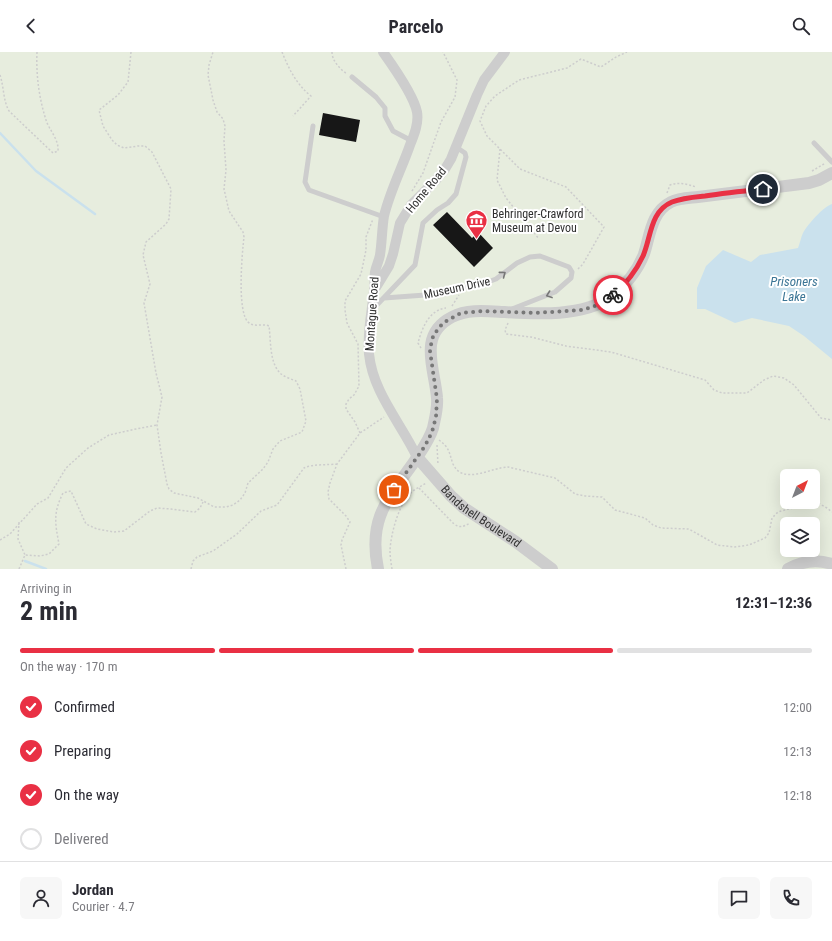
<!DOCTYPE html>
<html lang="en">
<head>
<meta charset="utf-8">
<style>
  body { margin:0; font-family:"Roboto Condensed",sans-serif; background:#f7f7f7; color:#2b2b33; height:100vh; display:flex; flex-direction:column; font-size:15px; white-space:nowrap }
  * { box-sizing:border-box; margin:0 }
  p { font-size:13px; color:#7c7c81 }
  .icon { flex:none; width:22px; height:22px; fill:none; stroke:currentColor; stroke-width:2; stroke-linecap:round; stroke-linejoin:round }
  .map { position:relative; height:517px; overflow:hidden }
  .side { display:flex; flex-direction:column; background:#fff; flex:1 }
  .side>* { flex:none }
  .needle { width:26px; rotate:42deg }
  .buttons { position:absolute; left:780px; top:417px; display:grid; gap:8px }
  .buttons a { display:grid; place-items:center; width:40px; height:40px; border-radius:6px; background:#fff; box-shadow:0 4px 16px #0002; font-size:20px }
  .pin { position:absolute; display:grid; place-items:center; width:34px; height:34px; color:#fff; margin:-17px; border:2px solid #fff; border-radius:50%; box-shadow:0 1px 4px #0007 }
  .courier { position:absolute; display:grid; place-items:center; width:40px; height:40px; margin:-20px; border:3px solid #e93044; border-radius:50%; background:#fff; color:#222; box-shadow:0 1px 5px #0007 }
  .overview em { font-style:normal; font-weight:700 }
  .overview div { display:flex; flex-direction:column-reverse }
  .overview { display:flex; align-items:center; justify-content:space-between; height:68px; padding:0 20px }
  h1 { font-size:26px; font-weight:700; line-height:30px }
  .bar { display:grid; grid-template-columns:repeat(4,1fr); gap:6px 4px; align-content:center; height:48px; padding:0 20px }
  .bar i { height:5px; border-radius:3px; background:#e1e1e2 }
  .bar .on { background:#e93044 }
  .bar p { grid-column:span 4 }
  .line { display:flex; align-items:center; gap:10px; padding:0 20px; border-top:1px solid #e1e1e2 }
  .line div { flex:1 }
  .round { display:grid; place-items:center; flex:none; width:42px; height:42px; border-radius:6px; background:#f7f7f7 }
  ol { padding:0 20px; list-style:none }
  li { display:flex; align-items:center; gap:12px; height:44px }
  li p { margin-inline-start:auto }
  li .icon { padding:4px; border-radius:50%; background:#e93044; color:#fff; stroke-width:4 }
  li:last-child { color:#7c7c81 }
  li i { width:22px; height:22px; border:2px solid #e1e1e2; border-radius:50% }
  header { display:flex; justify-content:space-between; align-items:center; height:52px; padding:0 20px; background:#fff; font-size:18px; font-weight:700 }
  .map>svg:first-child { display:block }
</style>
</head>
<body>
<header><svg class="icon" aria-label="back" viewBox="0 0 24 24"><path d="M15 5l-7 7 7 7"/></svg>Parcelo<svg class="icon" aria-label="search" viewBox="0 0 24 24"><circle cx="10" cy="10" r="6"/><path d="M15 15l6 6"/></svg></header>
<div class="map">
<svg width="832" height="517" viewBox="0 0 832 517">
  <rect width="100%" height="100%" fill="#fff"/>
  <!-- green -->
  <path fill="#e7edde" fill-rule="evenodd" d="M0,0H832V517H0ZM787,424H813V450H787ZM787,472H813V498H787Z"/>
  <!-- water -->
  <path fill="#cae1ed" d="M832,152V307L804,284L789,274L752,266L735,271L705,257H697V236L706,214L723,198L751,210L760,203L798,196C800,191 801,185 803,181C808,172 823,155 832,152Z"/>
  <g fill="none" stroke-linecap="round" stroke-linejoin="round">
    <!-- stream -->
    <path stroke="#cae1ed" stroke-width="2.5" d="M0,81L36,119L95,162
      M25,509L46,517"/>
  </g>
  <!-- building -->
  <path fill="#171717" d="M323,61L360,68L356,90L319,83Z
    M447,160L472,186L478,180L493,196L474,215L433,173Z"/>
  <g fill="none" stroke-linecap="round" stroke-linejoin="round">
    <!-- path -->
    <path stroke="#cdcdcd" stroke-width="1.5" stroke-dasharray="2 2" stroke-linecap="butt" d="M131,0L128,30L118,43L99,58L103,74L112,88L117,93L124,96L138,94H145L152,100L171,137L169,167L166,172L146,190L143,203L150,232L144,251L156,321L162,345L157,373L161,401L167,432L169,437L174,441L198,446L214,455H226L233,453L240,448L245,441L248,431L263,417L268,410L273,397L280,389L302,380L306,369L300,337L296,329C291,327 285,325 281,322C269,311 271,288 269,274C262,271 254,276 248,270C237,259 242,202 244,185L243,180L229,159L224,137L226,118L224,89L225,74L223,67L217,60L213,48L208,23L209,13L213,0
      M282,0C289,17 296,32 311,44L293,64
      M332,0C332,9 340,17 347,22
      M0,23C4,35 3,48 9,59L53,101L58,99C59,87 49,78 46,68C39,46 36,23 37,0
      M500,97L497,128L506,146L539,187
      M812,119L824,112
      M412,139L423,121L441,70L455,45L457,28L443,0
      M667,141L670,133C679,130 687,132 696,135
      M578,217L583,212L604,175L566,135L520,117L487,84L480,69L486,54L495,44L519,28L567,16L581,7L601,15L616,5L627,0
      M452,254L459,243
      M508,271L505,278L506,282L531,285L566,294L611,300L705,328L714,338L722,341H747L764,328L773,324L784,326L794,333L821,366L832,368
      M421,296L418,291C422,276 429,258 446,256
      M360,381L355,370L346,357V352L349,347L354,343L359,334L358,292L347,271L345,258V249L361,222L366,198V185L373,167
      M439,388C450,396 449,401 453,412C463,434 492,415 508,415L555,426L575,442L585,444L602,445L615,458L645,466L653,473L661,476L689,477L717,493L734,495L749,493L765,486L769,481L772,466L778,460L788,457L818,451L827,456L832,460
      M437,393L438,413
      M419,436L454,472C460,476 463,475 470,471
      M19,470L18,487L25,503
      M0,488L10,482L37,452L48,446L66,416L88,396L109,383L136,377L157,373
      M19,517L25,503L40,504L49,502L59,492C55,471 53,461 63,441L71,439L86,472L97,477L114,480L124,479L150,459L157,456L171,457L195,460L200,456L203,450
      M191,517L193,509L197,505L213,499L237,482L261,459L277,453L304,416C312,412 328,413 337,412
      M346,517L341,493L342,488L350,470L346,464L329,447L328,440L330,431L337,412L360,381L384,365
      M392,517C391,511 390,504 390,498C391,481 399,450 413,439C417,436 422,434 426,431"/>
    <!-- service -->
    <path stroke="#cdcdcd" stroke-width="5" d="M352,25L376,45L385,56V64L393,79L412,89
      M313,74L305,130L309,138L384,165
      M814,91L832,110
      M384,246L439,242L485,231L496,227L517,211L530,205L540,204L569,215L572,220L571,226L555,240L512,257
      M374,256L415,213L423,171L437,158L448,151L456,142L466,105L465,101L456,95"/>
    <!-- minor -->
    <path stroke="#cdcdcd" stroke-width="10" d="M383,0C393,14 414,44 417,60C419,71 414,83 410,93C402,116 390,139 384,164C382,176 382,190 380,203C379,209 376,214 375,220C374,226 375,233 374,239C372,260 367,280 369,302C373,341 401,371 417,405
      M375,237L389,214L393,202L400,171L411,153L435,129L445,117L451,107L477,43L484,28L505,0"/>
    <!-- tertiary -->
    <g stroke="#cdcdcd" stroke-width="12">
      <path id="s1" d="M417,405L451,444L464,456L516,490L552,517"/>
      <path d="M378,517C368,467 387,448 414,410C421,399 429,389 433,376C435,366 438,356 437,346C435,317 417,283 452,265C467,257 486,259 503,260C537,262 582,265 611,245C625,234 638,218 644,202C650,184 651,160 671,150C679,146 689,146 698,145L809,131L819,128L832,121"/>
      <path d="M788,517C802,509 817,507 832,512"/>
    </g>
  </g>
  <!-- one-way arrows -->
  <defs><path id="oneway-chevron" d="M-2-3.5L2.5 0L-2 3.5" fill="none" stroke-width="1.6" stroke-linecap="round" stroke-linejoin="round"/></defs>
  <g stroke="#777">
    <use href="#oneway-chevron" transform="translate(503 222) rotate(-37)"/>
    <use href="#oneway-chevron" transform="translate(549 243) rotate(160)"/>
  </g>
  <g fill="none" stroke-linecap="round" stroke-linejoin="round">
    <!-- done -->
    <path stroke="#787878" stroke-width="4" stroke-dasharray="0 7.2" d="M394,438L425,394L432,380L436,365L437,347L430,299L432,287L435,281L443,271L461,261L483,259L534,261L583,258L598,253L613,243"/>
    <!-- route -->
    <path stroke="#e93044" stroke-width="5" d="M613,243C626,232 636,219 643,204C651,186 650,159 672,150C682,146 695,145 705,144C725,141 744,139 763,137"/>
  </g>
  <!-- icons -->
  <defs>
    <symbol id="museum-pin" viewBox="-11 -11 22 30"><path d="M0 17L-7.5 6A9.5 9.5 0 1 1 7.5 6Z" fill="#e93044" stroke="#fff"/><path d="M0-6L6-3V-2H-6V-3ZM-5-1h2V3h-2ZM-1-1h2V3h-2ZM3-1h2V3H3ZM-6 4H6V6H-6Z" fill="#fff"/></symbol>
  </defs>
  <g fill-rule="evenodd">
    <use href="#museum-pin" x="464" y="156" width="25" height="34"/>
  </g>
  <g text-anchor="middle" stroke-width="4" stroke-linejoin="round" paint-order="stroke">
    <!-- street labels -->
    <g font-size="12" fill="#303030" stroke="#fff">
      <text transform="translate(426 138) rotate(-50)" y="4">Home Road</text>
      <text transform="translate(457 236) rotate(-12)" y="4">Museum Drive</text>
      <text transform="translate(372 262) rotate(-86)" y="4">Montague Road</text>
      <text dy="4" stroke="none"><textPath href="#s1" startOffset="88">Bandshell Boulevard</textPath></text>
    </g>
    <!-- poi labels -->
    <g font-size="12" fill="#303030" stroke="#fff" text-anchor="start">
      <text x="492" y="166">Behringer-Crawford<tspan x="492" dy="14">Museum at Devou</tspan></text>
    </g>
    <!-- water labels -->
    <g font-size="13" font-style="italic" fill="#3b7595" stroke="#fff">
      <text x="794" y="234">Prisoners<tspan x="794" dy="15">Lake</tspan></text>
    </g>
  </g>
</svg>
<div class="buttons">
<a><svg class="needle" viewBox="-14 -14 28 28"><path d="M0-13l5 13h-10z" fill="#e53935"/><path d="M0 13l5-13h-10z" fill="#7c7c81"/></svg></a>
<a><svg class="icon" aria-label="layers" viewBox="0 0 24 24"><path d="M12 4l9 5-9 5-9-5zM3 14l9 5 9-5"/></svg></a>
</div>
<div class="pin" style="left:394px;top:438px;background:#ea580c"><svg class="icon" aria-label="bag" viewBox="0 0 24 24"><path d="M5 8h14l-1 12H6zM9 8a3 3 0 0 1 6 0"/></svg></div>
<div class="pin" style="left:763px;top:137px;background:#1f2937"><svg class="icon" aria-label="home" viewBox="0 0 24 24"><path d="M3 11l9-7 9 7M6 9v11h12V9"/></svg></div>
<div class="courier" style="left:613px;top:243px"><svg class="icon" aria-label="bike" viewBox="0 0 24 24"><circle cx="6" cy="16" r="4"/><circle cx="18" cy="16" r="4"/><path d="M6 16l4-8h5l3 8M10 8l3 8H6M13 5h3"/></svg></div>
</div>
<section class="side">
<div class="overview"><div><h1>2 min</h1><p>Arriving in</p></div><em>12:31–12:36</em></div>
<div class="bar"><i class="on"></i><i class="on"></i><i class="on"></i><i></i><p>On the way · 170 m</p></div>
<ol>
<li><svg class="icon" aria-label="check" viewBox="0 0 24 24"><path d="M5 12l5 5 9-10"/></svg>Confirmed<p>12:00</p></li>
<li><svg class="icon" aria-label="check" viewBox="0 0 24 24"><path d="M5 12l5 5 9-10"/></svg>Preparing<p>12:13</p></li>
<li><svg class="icon" aria-label="check" viewBox="0 0 24 24"><path d="M5 12l5 5 9-10"/></svg>On the way<p>12:18</p></li>
<li><i></i>Delivered</li>
</ol>
<div class="line" style="height:72px"><a class="round"><svg class="icon" aria-label="person" viewBox="0 0 24 24"><circle cx="12" cy="8" r="4"/><path d="M4 21q1-7 8-7t8 7"/></svg></a><div><b>Jordan</b><p>Courier · 4.7</p></div><a class="round"><svg class="icon" aria-label="chat" viewBox="0 0 24 24"><path d="M4 5h16v11H9l-5 4z"/></svg></a><a class="round"><svg class="icon" aria-label="phone" viewBox="0 0 24 24"><path d="M5 4h4l2 5-3 2q2 4 5 5l2-3 5 2v4C11 20 4 13 5 4z"/></svg></a></div>
</section>
</body>
</html>
